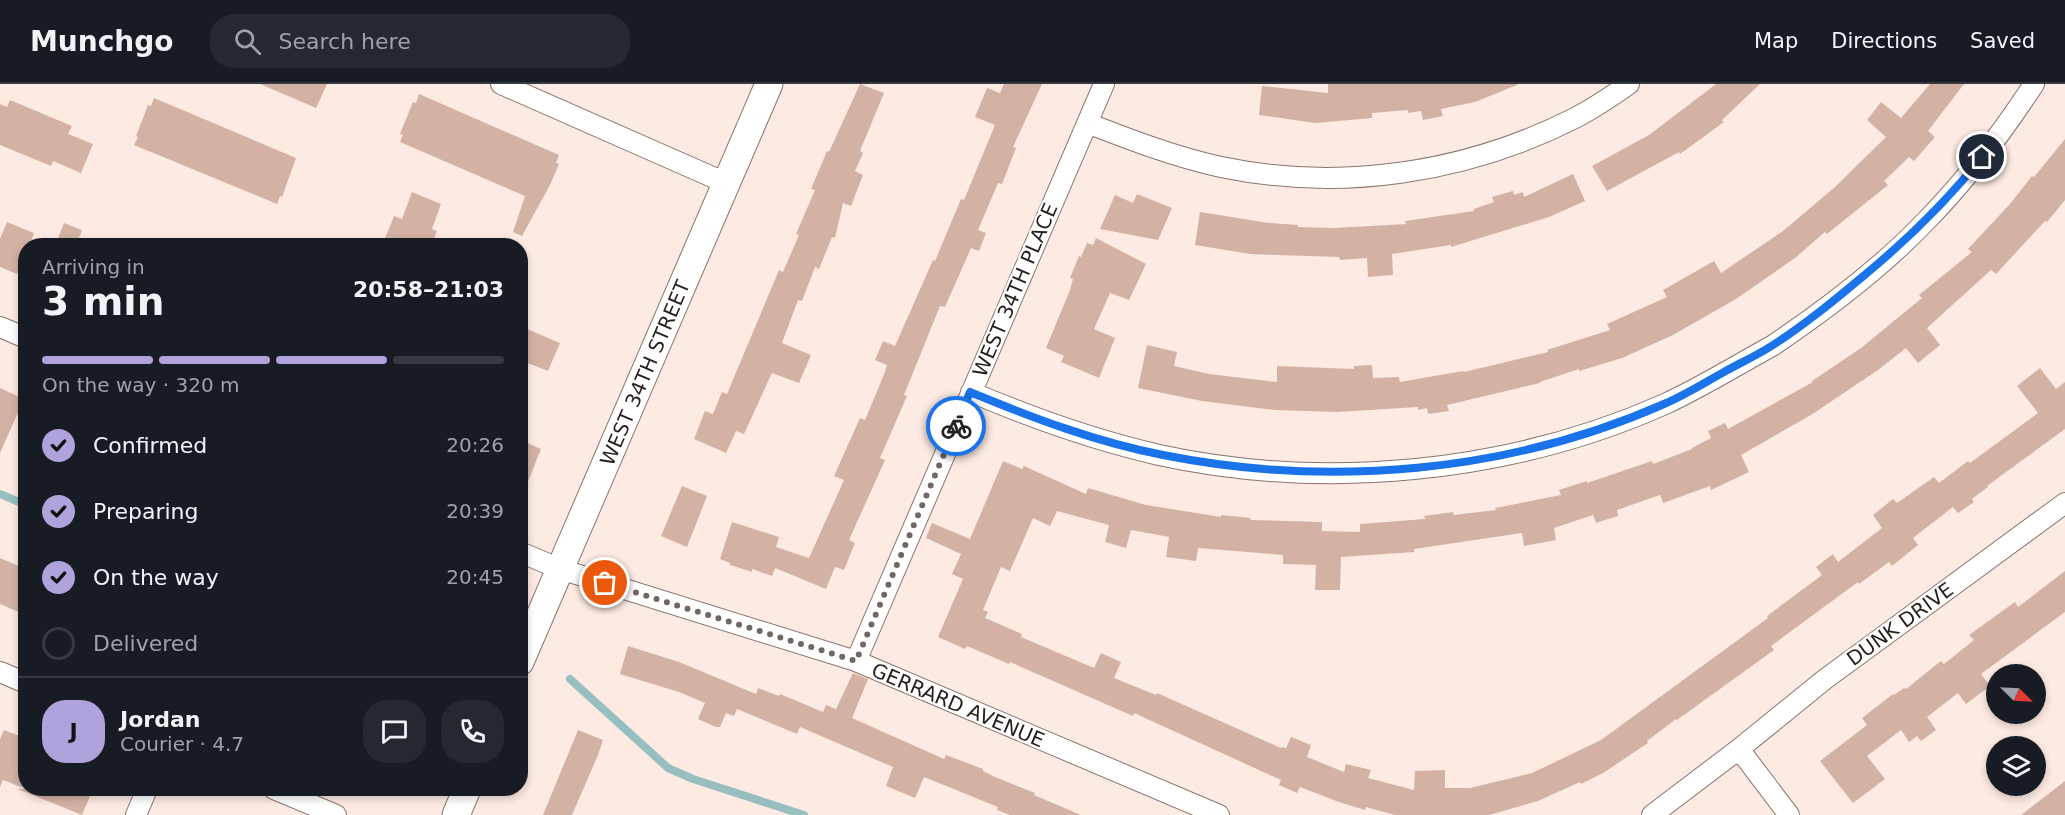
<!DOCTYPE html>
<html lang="en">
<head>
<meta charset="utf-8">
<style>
  body { margin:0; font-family:"DejaVu Sans",sans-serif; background:#242831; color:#f1f3f6; height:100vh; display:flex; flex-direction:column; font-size:22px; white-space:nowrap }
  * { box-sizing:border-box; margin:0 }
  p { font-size:20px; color:#9ea1a6 }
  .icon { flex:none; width:33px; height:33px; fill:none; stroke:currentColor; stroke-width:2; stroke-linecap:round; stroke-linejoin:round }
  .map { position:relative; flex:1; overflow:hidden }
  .details { position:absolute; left:18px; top:154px; width:510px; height:558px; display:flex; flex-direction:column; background:#171b24; border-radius:24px; box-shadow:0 3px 9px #0003 }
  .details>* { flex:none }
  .needle { width:39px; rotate:114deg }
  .fabs { position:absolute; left:1986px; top:580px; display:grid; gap:12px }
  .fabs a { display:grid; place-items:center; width:60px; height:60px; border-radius:50%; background:#171b24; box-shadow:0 3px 9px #0003; font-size:30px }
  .pin { position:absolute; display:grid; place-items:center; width:51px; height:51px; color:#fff; margin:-26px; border:3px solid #fff; border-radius:50%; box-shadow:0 2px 6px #0007 }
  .courier { position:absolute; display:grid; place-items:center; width:60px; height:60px; margin:-30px; border:4px solid #1a73e8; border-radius:50%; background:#fff; color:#222; box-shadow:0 2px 8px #0007 }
  .headline em { font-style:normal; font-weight:700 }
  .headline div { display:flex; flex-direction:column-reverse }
  .headline { display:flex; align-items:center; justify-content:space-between; height:102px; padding:0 24px }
  h1 { font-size:39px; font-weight:700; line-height:45px }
  .bar { display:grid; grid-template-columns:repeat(4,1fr); gap:9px 6px; align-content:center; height:72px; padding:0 24px }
  .bar i { height:8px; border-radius:4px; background:#363941 }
  .bar .selected { background:#b0a2da }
  .bar p { grid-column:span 4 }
  .line { display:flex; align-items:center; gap:15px; padding:0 24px; border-top:2px solid #363941 }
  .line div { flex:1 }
  .round { display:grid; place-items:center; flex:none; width:63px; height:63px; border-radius:24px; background:#242831 }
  ol { padding:0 24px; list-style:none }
  li { display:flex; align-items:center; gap:18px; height:66px }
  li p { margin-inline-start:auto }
  li .icon { padding:6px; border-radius:50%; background:#b0a2da; color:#111; stroke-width:4 }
  li:last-child { color:#9ea1a6 }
  li i { width:33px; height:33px; border:3px solid #363941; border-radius:50% }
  header { display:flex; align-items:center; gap:36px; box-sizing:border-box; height:84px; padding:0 30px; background:#171b24; border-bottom:2px solid #363941 }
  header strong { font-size:28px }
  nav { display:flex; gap:33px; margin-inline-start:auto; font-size:21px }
  .search { width:420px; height:54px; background:#242831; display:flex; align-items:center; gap:15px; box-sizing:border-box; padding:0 21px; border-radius:24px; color:#9ea1a6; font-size:22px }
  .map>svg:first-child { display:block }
</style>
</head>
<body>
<header>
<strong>Munchgo</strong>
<div class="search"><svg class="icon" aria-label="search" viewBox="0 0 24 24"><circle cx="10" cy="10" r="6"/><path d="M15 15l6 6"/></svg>Search here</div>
<nav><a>Map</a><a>Directions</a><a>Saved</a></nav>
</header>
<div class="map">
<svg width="2065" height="731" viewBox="0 0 2065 731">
  <rect width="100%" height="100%" fill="#fdeae2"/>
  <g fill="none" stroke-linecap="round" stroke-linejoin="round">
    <!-- stream -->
    <path stroke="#97bfc0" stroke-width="8" d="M0,410L26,421
      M570,595L668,684L693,695L804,731"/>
  </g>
  <!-- building -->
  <path fill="#d3b2a4" d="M260,0H327L316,24Z
    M860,0L884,9L860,67L863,69L855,87L863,91L851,122L843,119L835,154L832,153L819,185L815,183L802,217L798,216L782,259L811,271L799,299L772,289L744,350L736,347L726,369L694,355L705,327L713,330L722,308L727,310L779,186L783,188L799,151L796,150L815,106L811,105L827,67L829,68Z
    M1004,0H1042L1013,63L1016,64L1002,100L998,99L978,146L986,149L979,167L971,164L945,223L940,222L904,311L907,312L880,374L885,376L849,456L855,459L844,486L835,483L826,505L775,484L772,492L752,485V488L730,481V479L720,475L732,438L779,453L776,463L809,474L844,396L834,392L860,334L865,336L885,288L887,281L875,276L883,257L895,262L933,176L935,177L961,115L964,116L995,41L975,33L987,4L1000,9Z
    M1328,0H1517V1L1475,18L1441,25L1443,32L1423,36L1421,27L1408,29V26L1372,29V34L1315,39L1259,31L1262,2L1328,9Z
    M1716,0H1760L1722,36L1724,38L1680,70L1679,68L1607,107L1592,82L1649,51Z
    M1930,0H1964L1928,47L1935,53L1914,77L1909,73L1884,97L1888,101L1827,150L1825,148L1795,174L1736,215L1673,251L1622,274L1579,287V285L1540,298V299L1447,321L1449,327L1428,330L1427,324L1418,326V323L1337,328L1275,326L1202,317L1138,304L1147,261L1177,268L1174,282L1209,290L1277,298V282L1354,285V282L1372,281L1373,294L1399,293L1400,298L1463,287L1464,288L1548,268L1547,266L1610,246L1607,240L1667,213L1663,206L1714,177L1721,189L1783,147L1835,103L1886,53L1867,36L1881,18L1901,34Z
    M419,10L559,71L556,79L559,80L550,101L522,152L513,148L525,112L400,58L403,51L400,50L413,18L416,19Z
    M154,14L296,74L282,113L280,112L277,120L134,61L138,53L136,52L148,21L151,22Z
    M10,16L72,42L68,50L93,60L81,89L53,77L51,82L0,61V20L7,23Z
    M2065,55V116L2047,138L2045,137L1996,190L1991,186L1927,244L1940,261L1918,279L1906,264L1878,286L1811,331L1741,371L1749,388L1711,406L1710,402L1663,419L1660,411L1617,426L1618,432L1596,439L1593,431L1554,444L1556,456L1524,462L1522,449L1414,465V468L1341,473L1340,506H1315L1316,481L1283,480V471L1198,464L1196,477L1166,473L1169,453L1131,446L1126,464L1105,458L1109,441L1057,427L1050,442L1033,434L1010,487L1001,483L983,526L988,528L985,534L1022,550L1021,553L1094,584L1101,569L1121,578L1114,594L1156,611L1157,609L1281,664L1282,663L1286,664L1291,653L1311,661L1307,673L1344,688L1346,680L1371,686L1368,694L1414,706L1415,687L1445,686V704H1470L1532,689L1601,656L1768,534L1767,532L1822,491L1816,483L1833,470L1838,478L1882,444L1873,431L1893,415L1897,419L1934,393L1939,399L1968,377L1970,379L2038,329L2017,302L2040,284L2056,305L2065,298V345L1987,402L1988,403L1972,415L1974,418L1958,429L1953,423L1913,454L1918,461L1892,482L1889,478L1859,500L1858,498L1771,562L1774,566L1677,636L1676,635L1647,657L1648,659L1603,689L1581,700L1580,698L1538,717L1489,731H1395L1366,723L1365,726L1339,718L1300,703L1297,709L1279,701L1281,696L1134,629L1133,632L1010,578L1009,580L967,562L965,565L938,553L963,495L952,490L961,470L926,454L932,439L970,455L1003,377L1022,385L1024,382L1086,410L1088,404L1146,421L1221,433V431L1251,434L1250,436L1322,438V447L1360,448V440L1425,435L1424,432L1453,428L1454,431L1496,426L1495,424L1561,411L1559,406L1587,397V399L1652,377L1653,380L1692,365V364L1711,354L1708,347L1725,339L1728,345L1813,298L1812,297L1861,264L1922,214L1919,211L1972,168L1968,165L2010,120L2032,92L2034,93Z
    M1573,90L1585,117L1549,133L1451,163V161L1392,170L1393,191L1368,193L1367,174L1340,176L1339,173L1250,170L1195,161L1200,128L1269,139L1298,141V143L1334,144L1406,140L1405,137L1474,127V125L1494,118L1492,113L1513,107L1514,111L1523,108L1524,113Z
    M412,108L441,120L432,145L437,147L431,162H382L394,132L402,135Z
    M1137,110L1172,124L1158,156L1100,145L1115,111L1133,119Z
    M7,138L34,149L29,162H26V170L17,190L0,183V155Z
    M64,139L82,146L76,162H55Z
    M1096,154L1146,180L1129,216L1110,209L1094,245L1115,254L1099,294L1061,278L1064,272L1046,264L1070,206L1073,195L1070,194L1079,172L1081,173L1087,159L1093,161Z
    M520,242L560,259L548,287L520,276Z
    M0,304L24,315L0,369Z
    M520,356L541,365L521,415H520Z
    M682,402L707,412L687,463L661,452Z
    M0,474L26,485V531L0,520Z
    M2065,487V528L1981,590L1990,602L1966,620L1958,609L1927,633L1936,646L1921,657L1917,652L1909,658L1901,646L1867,672L1885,695L1853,719L1820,677L1867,641L1862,634L1893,610L1894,611L1904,604L1906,605L1941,577L1944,580L1974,556L1969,551L2015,518L2018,523Z
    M628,562L679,578L756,610L758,604L779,612L780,610L823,628L826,621L836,625L853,589L868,595L852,634L944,675L946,671L983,685V687L995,693L1035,709L1034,711L1081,731H1010L997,726L998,723L924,693L915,714L886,702L893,683L800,643L797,650L737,625L734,632L726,629L720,643H716L698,635L705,619L679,608L620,590Z
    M4,646L22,653L18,662L26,665V705L3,696L0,703V655Z
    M578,646L603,656L598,671L572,731H543Z
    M2065,697V731H2021Z
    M18,705H93L82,731Z"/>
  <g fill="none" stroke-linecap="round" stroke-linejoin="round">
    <defs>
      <path id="street" d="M501,0L726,99
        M1087,39C1131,56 1175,73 1221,83C1341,108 1466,89 1575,34C1594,24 1612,12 1629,0
        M0,243L26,254
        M971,308C1032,334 1094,356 1159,371C1325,407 1510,389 1665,320C1702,303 1737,281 1772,262C1824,227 1883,182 1926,137C1967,95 2002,49 2034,0
        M520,468L560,485L856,577L1219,731
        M856,577L1104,0
        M0,588L26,599
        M1739,665L1789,731
        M274,705L336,731
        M136,731L147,705
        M1652,731L1739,665L1824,596L2065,419"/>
      <path id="secondary" d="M520,578L769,0
        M456,731L467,705"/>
    </defs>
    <!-- street casing -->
    <use href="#street" stroke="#89756c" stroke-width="22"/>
    <!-- secondary casing -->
    <use href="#secondary" stroke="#89756c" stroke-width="29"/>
    <!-- street -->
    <use href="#street" stroke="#fff" stroke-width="20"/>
    <!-- secondary -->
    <use href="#secondary" stroke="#fff" stroke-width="27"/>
  </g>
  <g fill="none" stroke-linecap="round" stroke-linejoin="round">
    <!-- done -->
    <path stroke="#726661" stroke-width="6" stroke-dasharray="0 10.8" d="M605,499L856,577L956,342"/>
    <!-- route -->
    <path stroke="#1a73e8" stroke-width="8" d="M956,342L970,308C1033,334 1096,358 1163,371C1329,404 1508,389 1664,320C1685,311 1704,299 1724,288C1740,279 1758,271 1773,261C1806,240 1837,214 1867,189C1909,154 1947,117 1982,73"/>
  </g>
  <g text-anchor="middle" stroke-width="4.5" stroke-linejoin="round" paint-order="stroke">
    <!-- street labels -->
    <g font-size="20" fill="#271f1b" stroke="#fff">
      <text transform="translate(1015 206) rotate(-67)" y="7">WEST 34TH PLACE</text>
      <text transform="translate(645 289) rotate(-67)" y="7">WEST 34TH STREET</text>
      <text transform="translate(1900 540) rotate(-36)" y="7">DUNK DRIVE</text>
      <text transform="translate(958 621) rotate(23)" y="7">GERRARD AVENUE</text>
    </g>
  </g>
</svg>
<div class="fabs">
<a><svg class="needle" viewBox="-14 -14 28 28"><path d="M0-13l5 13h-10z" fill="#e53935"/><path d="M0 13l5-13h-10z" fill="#9ea1a6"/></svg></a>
<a><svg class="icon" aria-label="layers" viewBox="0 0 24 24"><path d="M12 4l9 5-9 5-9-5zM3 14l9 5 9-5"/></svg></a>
</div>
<div class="pin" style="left:605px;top:499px;background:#ea580c"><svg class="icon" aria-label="bag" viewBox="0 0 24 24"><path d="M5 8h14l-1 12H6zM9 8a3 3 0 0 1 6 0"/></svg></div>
<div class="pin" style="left:1982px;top:73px;background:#1f2937"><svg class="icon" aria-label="home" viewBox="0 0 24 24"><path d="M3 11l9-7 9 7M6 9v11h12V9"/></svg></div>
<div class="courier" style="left:956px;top:342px"><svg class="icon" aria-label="bike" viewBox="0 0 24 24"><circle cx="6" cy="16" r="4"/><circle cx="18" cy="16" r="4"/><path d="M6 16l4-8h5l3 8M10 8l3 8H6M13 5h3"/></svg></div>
<section class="details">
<div class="headline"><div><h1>3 min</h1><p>Arriving in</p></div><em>20:58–21:03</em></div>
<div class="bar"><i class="selected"></i><i class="selected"></i><i class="selected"></i><i></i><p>On the way · 320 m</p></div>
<ol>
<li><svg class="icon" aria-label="check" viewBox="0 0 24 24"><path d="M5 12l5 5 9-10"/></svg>Confirmed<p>20:26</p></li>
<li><svg class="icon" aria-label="check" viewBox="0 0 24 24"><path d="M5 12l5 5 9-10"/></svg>Preparing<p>20:39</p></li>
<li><svg class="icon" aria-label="check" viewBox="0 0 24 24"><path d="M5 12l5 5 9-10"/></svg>On the way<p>20:45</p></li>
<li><i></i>Delivered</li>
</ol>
<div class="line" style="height:108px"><b class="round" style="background:#b0a2da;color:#111">J</b><div><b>Jordan</b><p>Courier · 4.7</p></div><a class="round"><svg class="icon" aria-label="chat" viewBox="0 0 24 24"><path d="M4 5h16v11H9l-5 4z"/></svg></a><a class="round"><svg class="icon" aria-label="phone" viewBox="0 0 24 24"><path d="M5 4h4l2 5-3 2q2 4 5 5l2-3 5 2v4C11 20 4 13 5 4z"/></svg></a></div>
</section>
</div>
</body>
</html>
